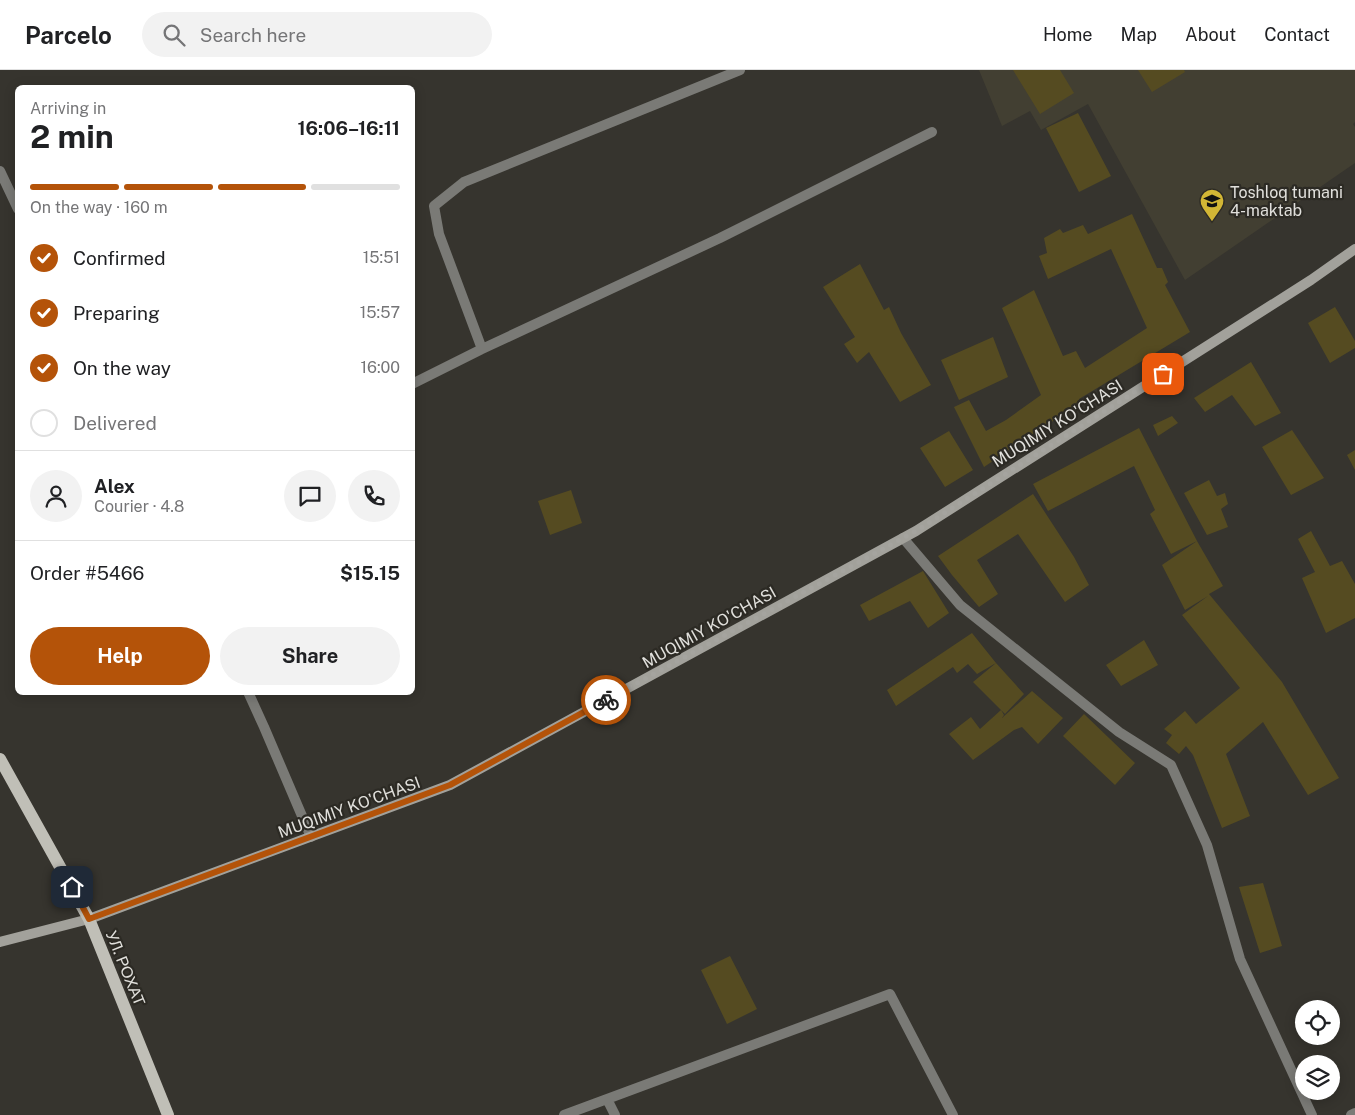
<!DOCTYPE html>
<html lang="en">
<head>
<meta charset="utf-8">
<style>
  body { margin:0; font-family:"Public Sans",sans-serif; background:#f2f2f2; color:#202124; height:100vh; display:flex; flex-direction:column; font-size:19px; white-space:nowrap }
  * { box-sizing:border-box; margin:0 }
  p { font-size:16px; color:#757577 }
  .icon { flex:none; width:28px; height:28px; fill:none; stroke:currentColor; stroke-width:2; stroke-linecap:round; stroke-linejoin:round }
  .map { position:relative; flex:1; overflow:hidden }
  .sheet { position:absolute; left:15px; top:15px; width:400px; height:610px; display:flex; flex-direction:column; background:#fff; border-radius:8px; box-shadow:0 2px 12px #0003 }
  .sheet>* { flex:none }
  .controls { position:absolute; left:1295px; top:930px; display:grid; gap:10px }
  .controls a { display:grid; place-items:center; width:45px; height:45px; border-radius:50%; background:#fff; box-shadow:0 2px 12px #0003; font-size:25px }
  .pin { position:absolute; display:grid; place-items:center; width:42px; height:42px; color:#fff; margin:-21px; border-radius:10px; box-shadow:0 2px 8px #0006 }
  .courier { position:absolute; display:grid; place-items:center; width:50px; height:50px; margin:-25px; border:4px solid #b45309; border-radius:50%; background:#fff; color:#222; box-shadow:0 1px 6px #0007 }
  .overview em { font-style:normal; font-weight:700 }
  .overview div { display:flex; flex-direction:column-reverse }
  .overview { display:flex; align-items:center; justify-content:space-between; height:85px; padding:0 15px }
  h1 { font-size:32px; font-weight:700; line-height:38px }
  .bar { display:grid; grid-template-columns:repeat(4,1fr); gap:8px 5px; align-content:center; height:60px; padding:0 15px }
  .bar i { height:6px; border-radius:4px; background:#e0e0e0 }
  .bar .active { background:#b45309 }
  .bar p { grid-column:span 4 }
  .line { display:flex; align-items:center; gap:12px; padding:0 15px; border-top:1px solid #e0e0e0 }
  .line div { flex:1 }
  .round { display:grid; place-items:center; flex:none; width:52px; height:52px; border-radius:26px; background:#f2f2f2 }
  ol { padding:0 15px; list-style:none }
  li { display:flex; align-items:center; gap:15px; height:55px }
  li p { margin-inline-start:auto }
  li .icon { padding:5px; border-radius:50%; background:#b45309; color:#fff; stroke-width:4 }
  li:last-child { color:#757577 }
  li i { width:28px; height:28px; border:2px solid #e0e0e0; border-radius:50% }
  .cta { display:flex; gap:10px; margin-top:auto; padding:10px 15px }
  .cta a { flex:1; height:58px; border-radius:30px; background:#b45309; color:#fff; font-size:20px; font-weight:700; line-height:58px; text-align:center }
  .cta a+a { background:#f2f2f2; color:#202124 }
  header { display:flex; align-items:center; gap:30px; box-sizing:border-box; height:70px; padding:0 25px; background:#fff; border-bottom:1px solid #e0e0e0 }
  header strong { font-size:24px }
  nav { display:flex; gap:28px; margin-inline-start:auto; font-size:18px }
  .search { width:350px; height:45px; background:#f2f2f2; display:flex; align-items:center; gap:12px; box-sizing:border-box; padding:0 18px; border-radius:28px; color:#757577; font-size:19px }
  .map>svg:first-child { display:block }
</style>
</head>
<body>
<header>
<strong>Parcelo</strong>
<div class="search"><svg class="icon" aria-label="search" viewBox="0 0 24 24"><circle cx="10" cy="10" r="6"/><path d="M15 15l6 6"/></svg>Search here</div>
<nav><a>Home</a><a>Map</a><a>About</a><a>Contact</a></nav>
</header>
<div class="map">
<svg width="1355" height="1045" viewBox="0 0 1355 1045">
  <rect width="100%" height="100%" fill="#36342e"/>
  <!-- built -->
  <path fill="#423f32" d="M979,0H1355V52L1353,54L1355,57V93L1185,210L1088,34L1041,60L1030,41L1002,56Z"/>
  <!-- building -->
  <path fill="#554b21" d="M1013,0H1060L1074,23L1040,44Z
    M1138,0H1184L1185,2L1152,22Z
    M1078,43L1111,106L1079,122L1046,58Z
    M1132,144L1157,198H1162L1168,212L1165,215L1190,262L1079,329L1080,333L984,397L954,337L969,330L986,361L1006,350L1041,325L1002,238L1034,220L1063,286L1076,281L1085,298L1147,258L1111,179L1048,209L1039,186L1047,183L1044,168L1060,159L1063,163L1083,155L1088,164Z
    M860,194L884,240L889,237L901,263L931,315L900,332L869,282L857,293L844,274L855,267L823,217Z
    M1335,237L1355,271V278L1330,293L1308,253Z
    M993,267L1008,307L959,330L941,290Z
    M1251,292L1281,343L1255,356L1232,325L1205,342L1194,328Z
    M1172,346L1178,353L1158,366L1153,355Z
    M1139,358L1197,471L1171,484L1150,444L1155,440L1134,396L1048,441L1033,414Z
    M1292,360L1324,408L1291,425L1262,377Z
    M949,361L973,400L945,417L920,378Z
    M1355,380V400L1347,385Z
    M1209,410L1217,426L1225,423L1228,434L1221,439L1228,457L1207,465L1184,423Z
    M571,420L582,453L550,465L538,431Z
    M1033,424L1074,487L1089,515L1065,532L1018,464L977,490L998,524L979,537L952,505L938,486Z
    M1311,461L1330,496L1342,491L1355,514V548L1326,563L1302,508L1315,502L1298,469Z
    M1197,471L1223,516L1209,524L1282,612L1339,708L1308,725L1263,652L1226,684L1250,746L1222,758L1193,685L1186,676L1179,684L1166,673L1172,665L1164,659L1185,641L1196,654L1240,618L1182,545L1208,526L1185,540L1162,495Z
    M923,501L949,543L928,558L910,531L869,551L860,535Z
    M972,563L996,593L977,604L968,594L957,603L953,597L896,636L887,620Z
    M1144,570L1158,595L1121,616L1106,595Z
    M996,593L1024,624L1005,644L973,612Z
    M1032,621L1063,648L1038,674L1022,657L1014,660L973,690L949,664L971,647L980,659L1001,640L1004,645L1002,648Z
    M1084,644L1135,693L1115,715L1063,666Z
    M1263,813L1282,876L1260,883L1239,817Z
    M730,886L757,939L727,954L701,900Z"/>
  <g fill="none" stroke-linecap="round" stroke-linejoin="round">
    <!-- street -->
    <path stroke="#7a7a76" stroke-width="10" d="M0,101L18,139
      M482,279L439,164L434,136L464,112L740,0
      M412,314L482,279L720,168L932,62
      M903,468L960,535L1119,662L1171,695L1207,775L1240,889L1312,1045
      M248,622L264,657L311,767
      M607,1029L615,1045
      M564,1045L890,924L953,1045
      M1351,1045L1355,1043"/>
    <!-- secondary -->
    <path stroke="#a2a19b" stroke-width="10" d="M0,872L89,849L450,715L916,461L1311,210L1355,179"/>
    <!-- primary -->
    <path stroke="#c0bfb7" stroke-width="12" d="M0,689L89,849L168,1045"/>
  </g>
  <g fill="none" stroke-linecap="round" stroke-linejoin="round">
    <!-- done -->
    <path stroke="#a5a49f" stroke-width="5" stroke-dasharray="0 9" d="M606,630L916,461L1163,304"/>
    <!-- route -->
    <path stroke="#b45309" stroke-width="6" d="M72,817L89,849L450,715L606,630"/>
  </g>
  <!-- icons -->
  <defs>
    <symbol id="school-pin" viewBox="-11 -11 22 30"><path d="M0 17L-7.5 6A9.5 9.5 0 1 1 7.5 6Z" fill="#d2b635" stroke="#2c2a24"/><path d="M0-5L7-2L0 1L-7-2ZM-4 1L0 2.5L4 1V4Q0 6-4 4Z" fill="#111"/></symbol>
  </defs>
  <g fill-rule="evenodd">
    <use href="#school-pin" x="1198" y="117" width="28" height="38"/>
  </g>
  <g text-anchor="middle" stroke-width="4.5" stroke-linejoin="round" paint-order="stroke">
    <!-- poi labels -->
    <g font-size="16" fill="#e1e0dc" stroke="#2c2a24" text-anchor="start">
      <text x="1230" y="128">Toshloq tumani<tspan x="1230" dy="18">4-maktab</tspan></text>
    </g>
    <!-- street labels -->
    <g font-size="16" fill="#e1e0dc" stroke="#2c2a24">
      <text transform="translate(1057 353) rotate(-32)" y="6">MUQIMIY KO'CHASI</text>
      <text transform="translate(709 557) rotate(-29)" y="6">MUQIMIY KO'CHASI</text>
      <text transform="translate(349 737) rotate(-20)" y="6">MUQIMIY KO'CHASI</text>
      <text transform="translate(126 898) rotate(68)" y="6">УЛ. РОХАТ</text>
    </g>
  </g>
</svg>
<div class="controls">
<a><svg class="icon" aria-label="locate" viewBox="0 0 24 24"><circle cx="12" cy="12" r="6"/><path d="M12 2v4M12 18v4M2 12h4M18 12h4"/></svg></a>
<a><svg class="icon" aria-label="layers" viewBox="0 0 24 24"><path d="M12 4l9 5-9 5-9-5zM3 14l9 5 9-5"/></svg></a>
</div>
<div class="pin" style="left:1163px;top:304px;background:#ea580c"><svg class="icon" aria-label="bag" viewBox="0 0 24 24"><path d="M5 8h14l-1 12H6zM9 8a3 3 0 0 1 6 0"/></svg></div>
<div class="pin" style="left:72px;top:817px;background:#1f2937"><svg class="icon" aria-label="home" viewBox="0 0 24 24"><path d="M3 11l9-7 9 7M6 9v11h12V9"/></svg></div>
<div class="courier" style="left:606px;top:630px"><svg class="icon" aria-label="bike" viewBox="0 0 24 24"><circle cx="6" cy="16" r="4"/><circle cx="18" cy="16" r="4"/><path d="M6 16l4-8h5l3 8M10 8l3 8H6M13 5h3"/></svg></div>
<section class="sheet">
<div class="overview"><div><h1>2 min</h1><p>Arriving in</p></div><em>16:06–16:11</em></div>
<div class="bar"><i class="active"></i><i class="active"></i><i class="active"></i><i></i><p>On the way · 160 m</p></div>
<ol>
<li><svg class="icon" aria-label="check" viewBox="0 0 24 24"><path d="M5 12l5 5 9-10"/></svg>Confirmed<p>15:51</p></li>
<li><svg class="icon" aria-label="check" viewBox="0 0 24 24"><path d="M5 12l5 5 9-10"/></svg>Preparing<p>15:57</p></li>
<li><svg class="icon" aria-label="check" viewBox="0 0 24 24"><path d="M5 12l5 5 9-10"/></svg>On the way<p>16:00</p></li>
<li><i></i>Delivered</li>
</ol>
<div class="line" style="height:90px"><a class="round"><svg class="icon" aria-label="person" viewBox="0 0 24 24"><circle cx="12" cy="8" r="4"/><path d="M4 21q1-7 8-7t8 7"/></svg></a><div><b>Alex</b><p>Courier · 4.8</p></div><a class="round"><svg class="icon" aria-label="chat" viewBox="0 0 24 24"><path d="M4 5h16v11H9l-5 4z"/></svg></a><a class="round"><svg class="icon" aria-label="phone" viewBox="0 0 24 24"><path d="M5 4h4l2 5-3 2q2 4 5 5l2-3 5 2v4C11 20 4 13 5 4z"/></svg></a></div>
<div class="line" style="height:65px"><div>Order #5466</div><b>$15.15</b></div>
<div class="cta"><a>Help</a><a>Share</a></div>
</section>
</div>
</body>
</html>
